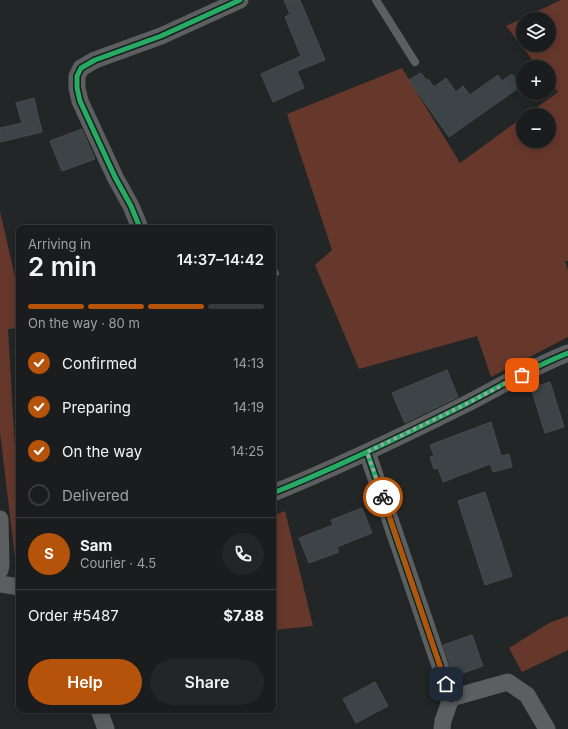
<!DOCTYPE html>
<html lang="en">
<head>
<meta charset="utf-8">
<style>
  body { margin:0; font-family:Inter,sans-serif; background:#232526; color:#f1f3f6; height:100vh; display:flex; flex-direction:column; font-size:15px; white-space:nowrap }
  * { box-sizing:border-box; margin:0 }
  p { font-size:13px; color:#9fa1a4 }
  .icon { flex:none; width:22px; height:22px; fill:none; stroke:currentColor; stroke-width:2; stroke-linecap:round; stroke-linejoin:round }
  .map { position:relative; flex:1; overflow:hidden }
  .sheet { position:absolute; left:16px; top:225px; width:260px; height:488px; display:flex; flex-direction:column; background:#1a1c1d; border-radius:8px; box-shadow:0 2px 10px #0003,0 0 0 1px #383a3b }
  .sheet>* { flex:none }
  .controls { position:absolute; left:516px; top:12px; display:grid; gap:8px }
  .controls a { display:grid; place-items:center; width:40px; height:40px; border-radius:50%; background:#1a1c1d; box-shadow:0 2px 10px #0003,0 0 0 1px #383a3b; font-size:20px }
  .pin { position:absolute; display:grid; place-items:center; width:34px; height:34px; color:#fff; margin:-17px; border-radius:8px; box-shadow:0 2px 6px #0006 }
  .courier { position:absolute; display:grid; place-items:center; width:40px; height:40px; margin:-20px; border:3px solid #b45309; border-radius:50%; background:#fff; color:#222; box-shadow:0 1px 5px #0007 }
  .overview em { font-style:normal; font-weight:600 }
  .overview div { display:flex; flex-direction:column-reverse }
  .overview { display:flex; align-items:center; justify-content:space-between; height:68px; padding:0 12px }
  h1 { font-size:26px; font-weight:600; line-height:30px }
  .bar { display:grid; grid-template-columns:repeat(4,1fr); gap:6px 4px; align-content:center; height:48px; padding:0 12px }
  .bar i { height:5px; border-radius:3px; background:#383a3b }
  .bar .current { background:#b45309 }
  .bar p { grid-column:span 4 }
  .line { display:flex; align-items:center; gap:10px; padding:0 12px; border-top:1px solid #383a3b }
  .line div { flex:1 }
  .round { display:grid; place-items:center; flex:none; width:42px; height:42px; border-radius:21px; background:#232526 }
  ol { padding:0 12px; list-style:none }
  li { display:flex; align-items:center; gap:12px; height:44px }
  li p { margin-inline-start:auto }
  li .icon { padding:4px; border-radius:50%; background:#b45309; color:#fff; stroke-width:4 }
  li:last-child { color:#9fa1a4 }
  li i { width:22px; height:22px; border:2px solid #383a3b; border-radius:50% }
  .action { display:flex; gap:8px; margin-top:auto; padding:8px 12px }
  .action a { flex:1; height:46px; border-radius:24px; background:#b45309; color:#fff; font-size:16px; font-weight:600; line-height:46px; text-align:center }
  .action a+a { background:#232526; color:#f1f3f6 }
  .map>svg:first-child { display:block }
</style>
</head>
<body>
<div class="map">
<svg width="568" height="729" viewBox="0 0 568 729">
  <rect width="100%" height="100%" fill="#232627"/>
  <!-- green -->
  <path fill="#66382b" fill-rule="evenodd" d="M561,0H568V261H565L568,270V337L491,377L477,336L359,369L315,265L332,250L287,114L402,68L460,163L523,117V141H549V115H526L558,92L549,80V67H538L506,26ZM523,19H549V45H523Z
    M0,211L19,295V328L8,329L15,449L19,464V574H17L0,432Z
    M285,511L313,626L273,630V516Z
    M568,616V650L522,672L509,648L549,623Z"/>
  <!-- building -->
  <path fill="#3c4447" stroke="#494b4c" d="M284,0H300L325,60L297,71L304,88L273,102L261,74L301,56L285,17L290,14Z
    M421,73L426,80L428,79L434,87L446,78L456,92L463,86L470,95L498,75L502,81L512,74L521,86L449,137L409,80Z
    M34,98L42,132L0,142V128L22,123L16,103Z
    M82,129L95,159L62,171L50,141Z
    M447,370L458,397L405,423L392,393Z
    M550,382L564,427L545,433L531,388Z
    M491,422L501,456L509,454L512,467L493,472L490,464L443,482L438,468L434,469L430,457L434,456L430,445Z
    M485,492L512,576L485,585L458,501Z
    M362,508L372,533L337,547L339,552L309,563L299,538L333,525L331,520Z
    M472,635L483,666L454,676L443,645Z
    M375,682L388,706L356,723L343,699Z"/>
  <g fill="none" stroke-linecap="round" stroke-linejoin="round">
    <!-- lane -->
    <path stroke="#5c5f60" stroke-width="8" d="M376,0L415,62
      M273,274L275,273"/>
    <!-- street -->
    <path stroke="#5c5f60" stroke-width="17" d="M140,228L131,206L115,177L80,101L77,88V76L81,68L95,60L161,36L240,0
      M367,452L451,698
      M273,493C338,467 402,436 464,405C499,387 532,367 568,353
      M0,519L1,565L0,570
      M0,584L19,587
      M99,710L106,729
      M442,729L443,721L451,698L508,682L527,695L547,729"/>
    <defs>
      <path id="cycleway" d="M140,228L131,206L115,177L80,101L77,88V76L81,68L95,60L161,36L240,0
        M367,452L451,698
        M273,493C338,467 402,436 464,405C499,387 532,367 568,353"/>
    </defs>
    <!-- cycleway casing -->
    <use href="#cycleway" stroke="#181d1f" stroke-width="8"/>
    <!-- cycleway -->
    <use href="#cycleway" stroke="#26ab63" stroke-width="5"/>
  </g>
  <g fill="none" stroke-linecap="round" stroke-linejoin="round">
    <!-- done -->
    <path stroke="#a1a4a6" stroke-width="4" stroke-dasharray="0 7.2" d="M383,497L367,452L464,405L522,375"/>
    <!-- route -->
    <path stroke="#b45309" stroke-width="5" d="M383,497L446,684"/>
  </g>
</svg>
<div class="controls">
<a><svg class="icon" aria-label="layers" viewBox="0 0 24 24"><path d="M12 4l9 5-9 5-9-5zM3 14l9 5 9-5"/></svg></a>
<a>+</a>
<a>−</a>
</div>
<div class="pin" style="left:522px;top:375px;background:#ea580c"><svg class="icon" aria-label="bag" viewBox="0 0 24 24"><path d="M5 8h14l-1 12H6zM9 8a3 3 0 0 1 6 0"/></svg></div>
<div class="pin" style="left:446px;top:684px;background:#1f2937"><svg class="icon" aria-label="home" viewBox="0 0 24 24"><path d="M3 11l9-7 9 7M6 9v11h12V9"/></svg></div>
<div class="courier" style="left:383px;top:497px"><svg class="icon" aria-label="bike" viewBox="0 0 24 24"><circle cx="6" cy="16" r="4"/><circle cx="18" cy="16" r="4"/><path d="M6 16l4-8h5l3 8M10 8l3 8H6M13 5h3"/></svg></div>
<section class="sheet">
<div class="overview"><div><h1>2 min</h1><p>Arriving in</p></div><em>14:37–14:42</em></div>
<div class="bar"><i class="current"></i><i class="current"></i><i class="current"></i><i></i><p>On the way · 80 m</p></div>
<ol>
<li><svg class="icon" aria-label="check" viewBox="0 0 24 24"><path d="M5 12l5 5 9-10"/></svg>Confirmed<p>14:13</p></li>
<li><svg class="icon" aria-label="check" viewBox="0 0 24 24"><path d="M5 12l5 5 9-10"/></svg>Preparing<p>14:19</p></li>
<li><svg class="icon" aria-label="check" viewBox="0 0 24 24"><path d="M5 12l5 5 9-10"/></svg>On the way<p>14:25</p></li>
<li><i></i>Delivered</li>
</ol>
<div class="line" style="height:72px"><b class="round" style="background:#b45309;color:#fff">S</b><div><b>Sam</b><p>Courier · 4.5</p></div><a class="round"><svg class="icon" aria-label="phone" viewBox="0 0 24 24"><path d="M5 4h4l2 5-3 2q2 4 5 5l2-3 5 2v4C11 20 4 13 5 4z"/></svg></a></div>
<div class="line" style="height:52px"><div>Order #5487</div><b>$7.88</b></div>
<div class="action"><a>Help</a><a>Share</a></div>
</section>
</div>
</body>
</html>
